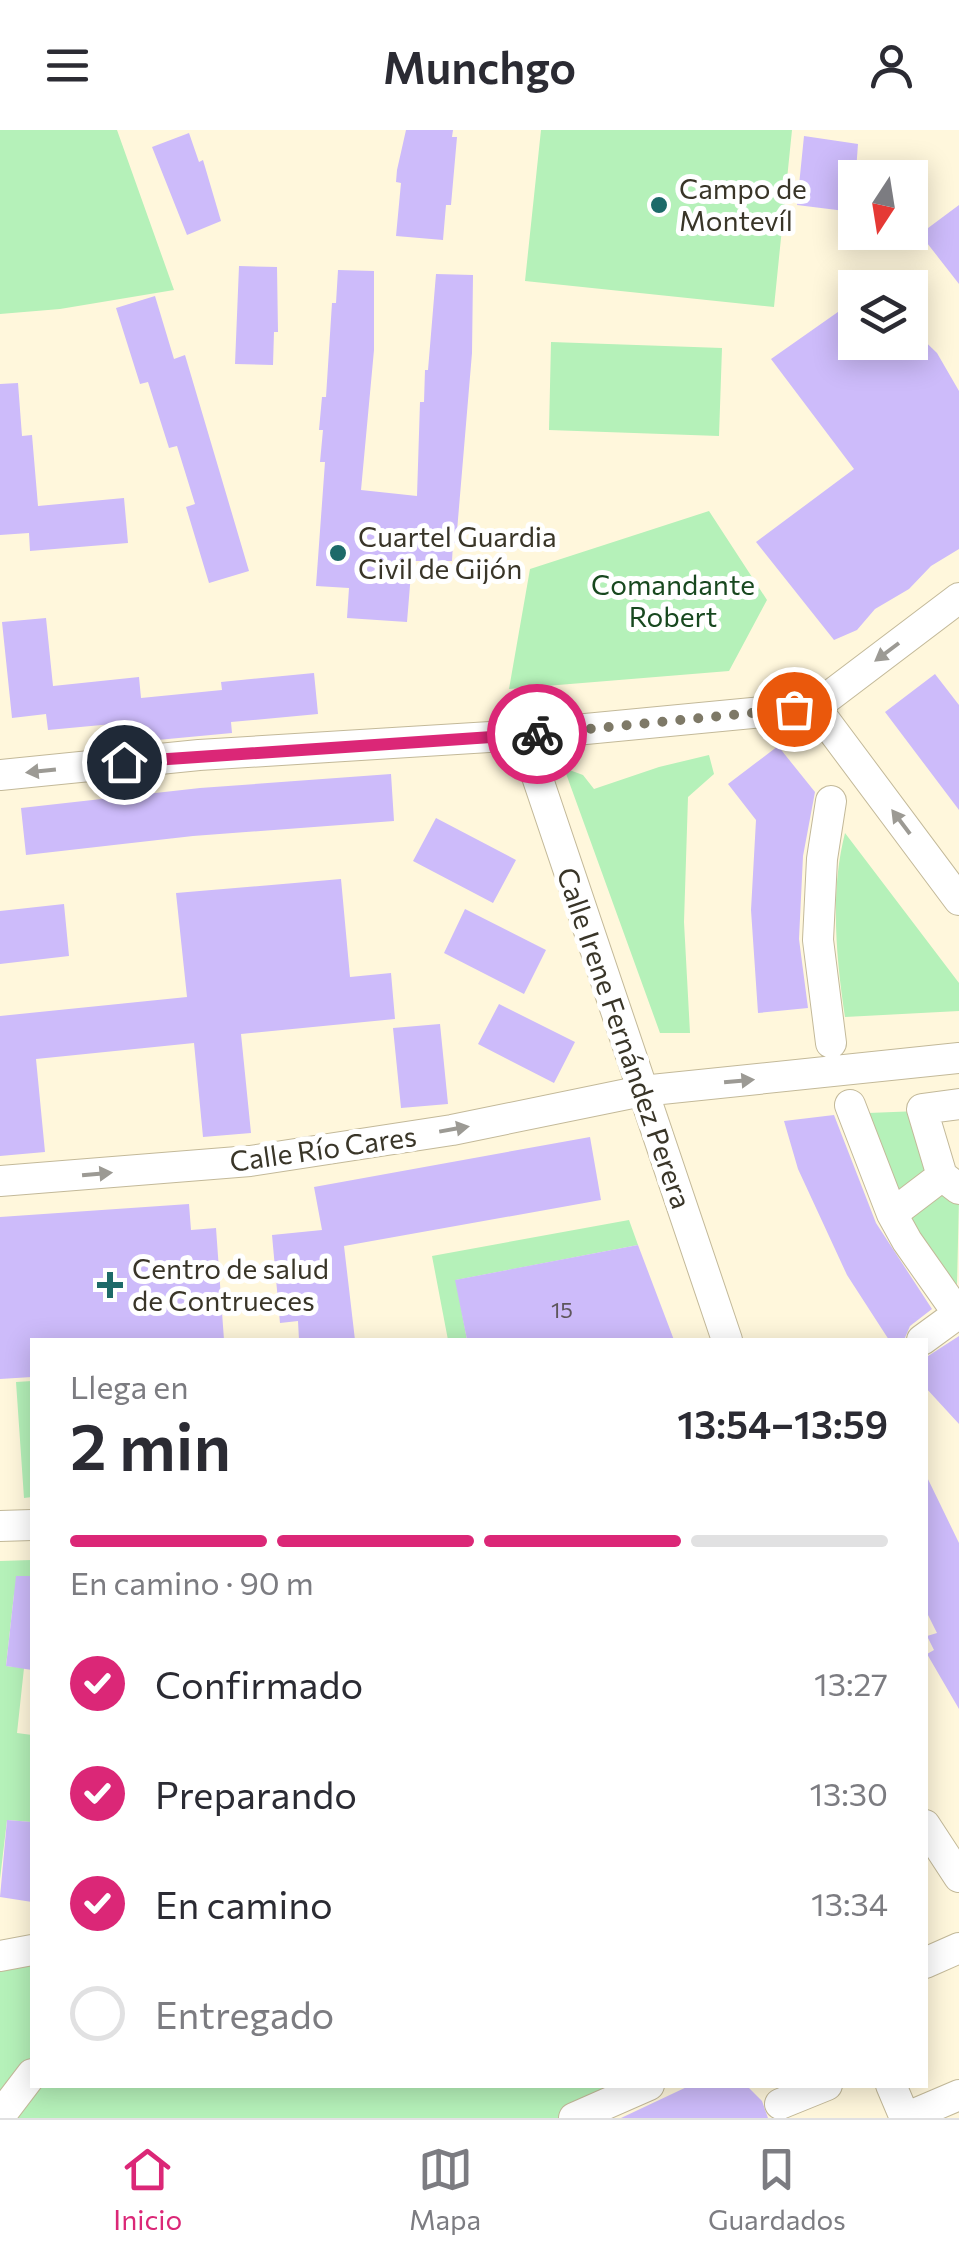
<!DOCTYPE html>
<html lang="es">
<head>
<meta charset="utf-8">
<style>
  body { margin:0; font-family:Commissioner,sans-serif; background:#f7f7f7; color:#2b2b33; height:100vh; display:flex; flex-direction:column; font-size:38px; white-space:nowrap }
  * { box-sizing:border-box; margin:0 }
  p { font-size:32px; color:#7c7c81 }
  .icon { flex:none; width:55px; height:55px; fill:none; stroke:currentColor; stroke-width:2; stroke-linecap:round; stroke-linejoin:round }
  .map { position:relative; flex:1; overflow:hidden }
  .sheet { position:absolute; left:30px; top:1208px; width:898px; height:750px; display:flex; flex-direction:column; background:#fff; border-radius:0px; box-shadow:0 5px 25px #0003 }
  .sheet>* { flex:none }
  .needle { width:65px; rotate:192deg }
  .tools { position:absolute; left:838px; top:30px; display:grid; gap:20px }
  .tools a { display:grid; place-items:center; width:90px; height:90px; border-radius:0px; background:#fff; box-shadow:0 5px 25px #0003; font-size:50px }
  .pin { position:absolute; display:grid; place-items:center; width:85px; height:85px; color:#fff; margin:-42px; border:5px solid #fff; border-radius:50%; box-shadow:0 2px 10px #0007 }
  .courier { position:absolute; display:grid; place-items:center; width:100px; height:100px; margin:-50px; border:8px solid #db2777; border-radius:50%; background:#fff; color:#222; box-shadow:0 2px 12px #0007 }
  .headline em { font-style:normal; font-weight:600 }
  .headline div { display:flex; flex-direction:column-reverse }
  .headline { display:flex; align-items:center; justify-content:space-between; height:170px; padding:0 40px }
  h1 { font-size:65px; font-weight:600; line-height:75px }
  .bar { display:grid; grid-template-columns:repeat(4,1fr); gap:15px 10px; align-content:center; height:120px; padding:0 40px }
  .bar i { height:12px; border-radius:8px; background:#e1e1e2 }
  .bar .current { background:#db2777 }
  .bar p { grid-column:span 4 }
  ol { padding:0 40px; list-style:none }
  li { display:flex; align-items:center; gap:30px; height:110px }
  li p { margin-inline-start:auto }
  li .icon { padding:10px; border-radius:50%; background:#db2777; color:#fff; stroke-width:4 }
  li:last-child { color:#7c7c81 }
  li i { width:55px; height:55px; border:5px solid #e1e1e2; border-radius:50% }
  header { display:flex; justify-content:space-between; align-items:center; height:130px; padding:0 40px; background:#fff; font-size:45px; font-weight:600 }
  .tabs { display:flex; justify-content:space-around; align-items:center; height:140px; border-top:2px solid #e1e1e2; background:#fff; font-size:28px; color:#7c7c81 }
  .tabs a { display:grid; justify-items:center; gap:5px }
  .tabs .current { color:#db2777 }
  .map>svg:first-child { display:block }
</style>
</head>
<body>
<header><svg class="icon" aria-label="menu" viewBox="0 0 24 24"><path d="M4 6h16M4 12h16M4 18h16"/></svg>Munchgo<svg class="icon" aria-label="person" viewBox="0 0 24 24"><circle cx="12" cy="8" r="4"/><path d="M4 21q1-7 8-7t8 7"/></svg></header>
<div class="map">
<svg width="959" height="1988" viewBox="0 0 959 1988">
  <rect width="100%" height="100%" fill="#fff7dc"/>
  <!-- green -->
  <path fill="#b5f1b9" d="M0,0H117L174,160L60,179L0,184Z
    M541,0H792L774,177L525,151Z
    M551,212L722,218L719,306L549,300Z
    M709,381L767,470L729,541L509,559L530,439Z
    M709,625L714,644L688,667L684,792L690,903H660L564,638L583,645L594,659L659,637Z
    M845,703L959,853V881L845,887C836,828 830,761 845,703Z
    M919,981L959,1068L957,1155C915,1106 887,1044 868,983Z
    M629,1090L638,1115L456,1150L467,1210H448L432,1126Z
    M32,1251V1367L24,1368L16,1252Z
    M32,1430V1466L14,1464L6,1536L24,1538L17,1603L32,1605V1692L7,1690L0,1749V1431Z
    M32,1820V1955H649L574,1988H0V1826Z"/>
  <!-- building -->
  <path fill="#cdbbfa" d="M406,0H453L452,7H457L451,75H446L443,110L396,106L401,53L396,52L397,40Z
    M189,3L199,32L203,30L221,91L187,105L152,17Z
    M804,6L858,14L853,82L797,75Z
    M959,75V154L920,104Z
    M239,136L277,137L278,202H274L273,235L235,234Z
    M338,140L374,141V220L361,360L417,366L420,272H424L425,240H428L436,144L473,145L472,223L456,413H453L452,431H412L407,492L347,488L349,458L316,456L325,332H320L323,300H319L322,267H326L332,173H336Z
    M155,166L174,229L185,225L249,441L209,453L186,377L195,374L177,316L169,318L148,252L140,254L116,178Z
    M855,170V212H910V197L937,223L959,261V419L931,436L909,459L875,479L857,500L834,510L756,412L854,339L771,229Z
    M18,253L22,306L32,305L38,376L124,368L128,413L30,421L29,403L0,405V254Z
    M46,488L53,556L139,547L141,568L222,560L221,552L314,543L318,584L231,592L232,603L136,612L134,592L48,600L46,584L12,588L2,492Z
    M935,544L959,575V680L885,582Z
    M778,616L815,662L803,726L799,809L808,878L758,883L751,780L756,690L728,654Z
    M391,644L394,691L193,706L26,725L21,678L200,658Z
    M436,688L516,730L493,773L413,731Z
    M341,749L350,847L391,843L395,889L241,904L251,1003L203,1007L194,913L36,929L45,1022L0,1026V886L187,867L176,763Z
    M64,774L69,826L0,834V781Z
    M465,779L546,820L524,864L444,823Z
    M499,874L575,912L554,953L478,914Z
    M440,894L448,974L401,978L393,898Z
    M834,985L876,1093L932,1179L910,1196L904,1210H889L847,1145L798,1039L784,991Z
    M590,1007L601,1070L344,1116L355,1210H299L298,1191L280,1193L272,1105L322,1100L314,1057Z
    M189,1074L191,1100L216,1098L224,1210H32V1247L0,1249V1087Z
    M638,1115L674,1210H467L455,1150Z
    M959,1206V1294L925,1257V1228Z
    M925,1343L959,1413V1579L927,1524L934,1520L927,1506L937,1503L925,1479Z
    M16,1446H32V1540L6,1536Z
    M7,1690L32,1692V1772L0,1767Z
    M691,1955H746L762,1971L768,1988H621Z"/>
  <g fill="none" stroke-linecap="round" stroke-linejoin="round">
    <defs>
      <path id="street" d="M815,577L959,770
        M815,577L959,468
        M523,605L727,1210
        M0,645L199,625L523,605L815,577
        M831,913L818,810L822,729L831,671
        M959,974L922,979L942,1046L959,1059
        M850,975L892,1084L907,1111L959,1185
        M0,1051L250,1031L452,1000L642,961L959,928
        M892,1084L942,1046
        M922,1210L959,1183
        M0,1396L32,1395
        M925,1695L959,1747
        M0,1826L32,1820
        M925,1833L959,1818
        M891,1955L905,1988L959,1965
        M780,1974L827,1955
        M0,1986L32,1944
        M574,1988L649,1955"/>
    </defs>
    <!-- street casing -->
    <use href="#street" stroke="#c3b999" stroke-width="32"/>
    <!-- street -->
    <use href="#street" stroke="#fff" stroke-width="30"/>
  </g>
  <!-- one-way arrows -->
  <defs><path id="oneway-solid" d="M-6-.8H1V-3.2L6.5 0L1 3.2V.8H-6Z" transform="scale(2.5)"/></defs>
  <g fill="#9c9a94">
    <use href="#oneway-solid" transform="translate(887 522) rotate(143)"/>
    <use href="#oneway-solid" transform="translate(41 641) rotate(174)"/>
    <use href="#oneway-solid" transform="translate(901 692) rotate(-127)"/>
    <use href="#oneway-solid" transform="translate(739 951) rotate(-5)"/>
    <use href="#oneway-solid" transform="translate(454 999) rotate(-10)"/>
    <use href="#oneway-solid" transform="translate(97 1044) rotate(-5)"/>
  </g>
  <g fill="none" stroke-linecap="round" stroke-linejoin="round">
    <!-- done -->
    <path stroke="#7e7967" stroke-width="10" stroke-dasharray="0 18" d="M537,604L794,579"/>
    <!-- route -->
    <path stroke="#db2777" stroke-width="12" d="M124,632L537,604"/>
  </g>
  <!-- markers -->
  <g fill="#1d6a69" stroke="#fff" stroke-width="4">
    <circle cx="659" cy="75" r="10"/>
    <circle cx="338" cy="423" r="10"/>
    <path d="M105 1140h10v10h10v10h-10v10h-10v-10h-10v-10h10z"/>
  </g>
  <g text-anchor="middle" stroke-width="10" stroke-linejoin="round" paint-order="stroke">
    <!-- number labels -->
    <g font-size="22" fill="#5e565c">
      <text x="562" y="1188">15</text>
    </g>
    <!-- poi labels -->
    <g font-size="28" fill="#393528" stroke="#fff" text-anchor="start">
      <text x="679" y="69">Campo de<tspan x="679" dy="32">Montevíl</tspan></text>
      <text x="358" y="417">Cuartel Guardia<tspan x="358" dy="32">Civil de Gijón</tspan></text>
      <text x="132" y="1149">Centro de salud<tspan x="132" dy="32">de Contrueces</tspan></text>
    </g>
    <!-- park labels -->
    <g font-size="28" fill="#18481f" stroke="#fff">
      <text x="673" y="465">Comandante<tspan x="673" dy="32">Robert</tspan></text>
    </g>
    <!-- street labels -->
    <g font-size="28" fill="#393528" stroke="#fff">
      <text transform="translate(624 908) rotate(71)" y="10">Calle Irene Fernández Perera</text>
      <text transform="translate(323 1019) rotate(-8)" y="10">Calle Río Cares</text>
    </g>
  </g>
</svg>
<div class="tools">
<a><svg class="needle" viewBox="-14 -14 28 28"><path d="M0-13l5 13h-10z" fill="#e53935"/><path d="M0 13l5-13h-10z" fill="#7c7c81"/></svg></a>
<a><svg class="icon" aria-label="layers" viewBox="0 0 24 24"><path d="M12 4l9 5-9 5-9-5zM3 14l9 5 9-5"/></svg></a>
</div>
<div class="pin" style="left:794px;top:579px;background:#ea580c"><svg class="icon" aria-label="bag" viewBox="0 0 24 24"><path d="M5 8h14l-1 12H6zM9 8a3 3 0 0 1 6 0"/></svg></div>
<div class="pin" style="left:124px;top:632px;background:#1f2937"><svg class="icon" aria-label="home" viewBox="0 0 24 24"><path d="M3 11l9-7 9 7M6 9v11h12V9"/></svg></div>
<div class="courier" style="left:537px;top:604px"><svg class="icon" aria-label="bike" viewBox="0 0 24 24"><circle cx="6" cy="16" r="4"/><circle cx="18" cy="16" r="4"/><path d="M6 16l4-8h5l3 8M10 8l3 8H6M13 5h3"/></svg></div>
<section class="sheet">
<div class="headline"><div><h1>2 min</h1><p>Llega en</p></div><em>13:54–13:59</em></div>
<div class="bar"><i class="current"></i><i class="current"></i><i class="current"></i><i></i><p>En camino · 90 m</p></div>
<ol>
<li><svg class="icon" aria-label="check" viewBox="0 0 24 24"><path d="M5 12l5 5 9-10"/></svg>Confirmado<p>13:27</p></li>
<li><svg class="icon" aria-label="check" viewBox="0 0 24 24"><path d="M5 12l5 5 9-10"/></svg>Preparando<p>13:30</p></li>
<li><svg class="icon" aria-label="check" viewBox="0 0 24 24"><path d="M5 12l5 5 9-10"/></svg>En camino<p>13:34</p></li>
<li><i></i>Entregado</li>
</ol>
</section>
</div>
<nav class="tabs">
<a class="current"><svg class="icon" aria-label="home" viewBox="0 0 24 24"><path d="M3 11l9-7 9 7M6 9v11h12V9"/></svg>Inicio</a>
<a><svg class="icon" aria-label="map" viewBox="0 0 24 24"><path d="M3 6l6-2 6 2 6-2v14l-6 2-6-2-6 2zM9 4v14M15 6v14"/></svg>Mapa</a>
<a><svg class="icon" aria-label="saved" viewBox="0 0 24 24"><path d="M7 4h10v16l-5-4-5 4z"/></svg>Guardados</a>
</nav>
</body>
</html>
